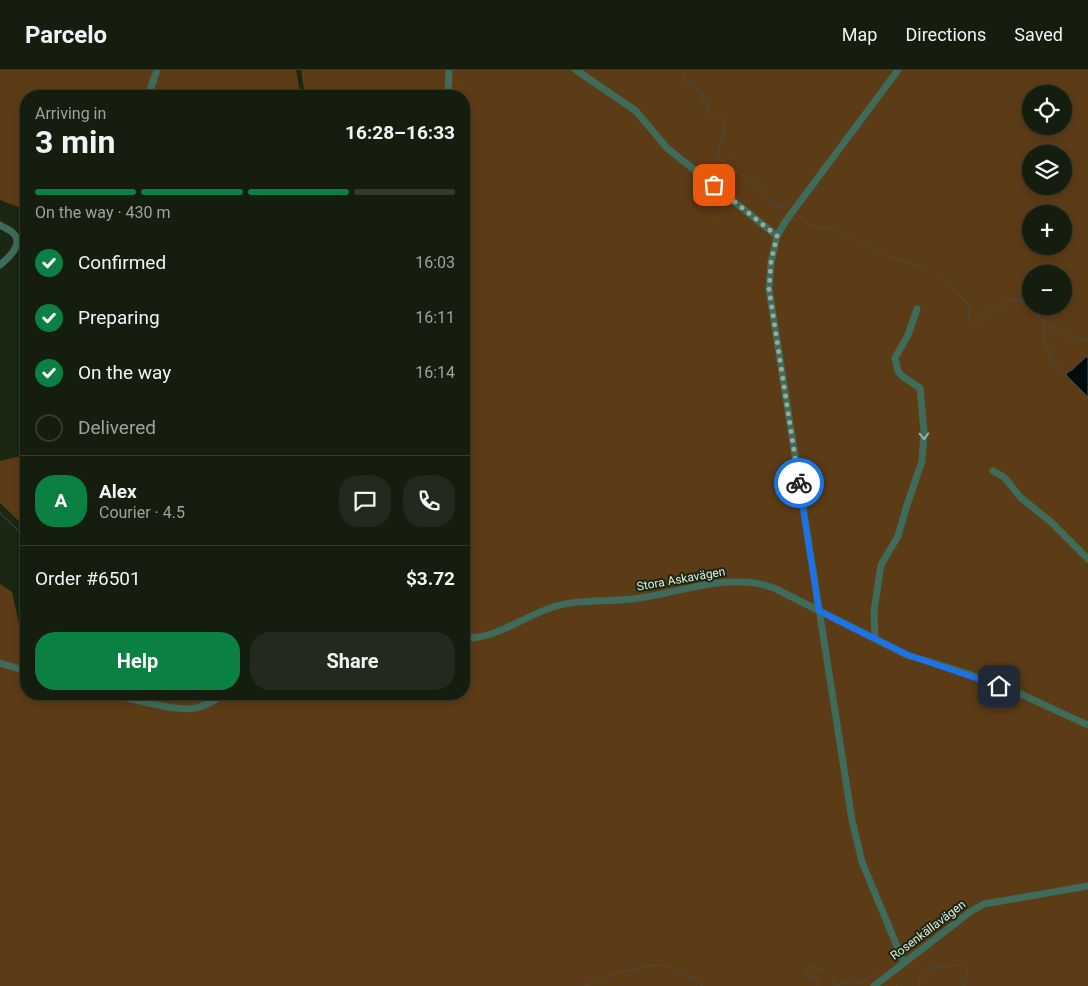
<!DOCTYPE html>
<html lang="en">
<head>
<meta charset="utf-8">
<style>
  body { margin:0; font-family:Roboto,sans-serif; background:#212a1c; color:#f1f3f6; height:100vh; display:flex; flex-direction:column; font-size:19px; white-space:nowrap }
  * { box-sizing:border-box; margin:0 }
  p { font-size:16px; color:#9da29e }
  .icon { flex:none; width:28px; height:28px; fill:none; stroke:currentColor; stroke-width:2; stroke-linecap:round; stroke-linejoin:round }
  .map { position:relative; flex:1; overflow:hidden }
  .sheet { position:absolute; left:20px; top:20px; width:450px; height:610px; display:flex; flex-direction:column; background:#141d0e; border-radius:20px; box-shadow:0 2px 8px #0003,0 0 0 1px #333b2e }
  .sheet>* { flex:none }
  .controls { position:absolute; left:1022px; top:15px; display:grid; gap:10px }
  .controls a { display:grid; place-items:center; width:50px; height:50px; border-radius:50%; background:#141d0e; box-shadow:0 2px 8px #0003,0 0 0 1px #333b2e; font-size:25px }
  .pin { position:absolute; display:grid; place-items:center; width:42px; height:42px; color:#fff; margin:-21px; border-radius:10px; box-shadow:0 2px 8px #0006 }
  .courier { position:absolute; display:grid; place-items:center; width:50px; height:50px; margin:-25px; border:4px solid #1a73e8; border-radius:50%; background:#fff; color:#222; box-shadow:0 1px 6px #0007 }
  .head em { font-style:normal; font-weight:700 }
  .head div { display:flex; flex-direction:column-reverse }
  .head { display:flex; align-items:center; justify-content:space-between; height:85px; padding:0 15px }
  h1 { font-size:32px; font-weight:700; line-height:38px }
  .bar { display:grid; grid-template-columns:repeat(4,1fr); gap:8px 5px; align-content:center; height:60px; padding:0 15px }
  .bar i { height:6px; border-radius:4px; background:#333b2e }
  .bar .active { background:#0b8043 }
  .bar p { grid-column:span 4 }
  .line { display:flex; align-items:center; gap:12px; padding:0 15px; border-top:1px solid #333b2e }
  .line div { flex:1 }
  .round { display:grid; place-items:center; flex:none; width:52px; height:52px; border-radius:20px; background:#212a1c }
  ol { padding:0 15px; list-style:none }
  li { display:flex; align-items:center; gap:15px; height:55px }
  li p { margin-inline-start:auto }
  li .icon { padding:5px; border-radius:50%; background:#0b8043; color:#fff; stroke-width:4 }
  li:last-child { color:#9da29e }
  li i { width:28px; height:28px; border:2px solid #333b2e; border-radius:50% }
  .action { display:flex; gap:10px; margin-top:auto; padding:10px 15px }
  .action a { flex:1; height:58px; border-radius:20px; background:#0b8043; color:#fff; font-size:20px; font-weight:700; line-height:58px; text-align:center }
  .action a+a { background:#212a1c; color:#f1f3f6 }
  header { display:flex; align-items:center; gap:30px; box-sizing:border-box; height:70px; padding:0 25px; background:#141d0e; border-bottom:1px solid #333b2e }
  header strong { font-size:24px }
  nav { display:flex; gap:28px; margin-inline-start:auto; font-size:18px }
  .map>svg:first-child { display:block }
</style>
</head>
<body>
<header>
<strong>Parcelo</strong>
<nav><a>Map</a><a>Directions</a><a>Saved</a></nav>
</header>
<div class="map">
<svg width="1088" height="916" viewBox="0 0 1088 916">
  <rect width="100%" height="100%" fill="#1a2712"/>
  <!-- green -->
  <path fill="#5c3b17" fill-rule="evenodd" d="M0,0H296L301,26H26V140L0,130Z
    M301,0H1088V916H0V514L12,522L26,586V624H464V26H305ZM1031,24H1064V56H1031ZM1031,84H1064V116H1031ZM1031,144H1064V176H1031ZM1031,204H1064V236H1031Z
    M26,385V458L0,433V391Z"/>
  <!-- water -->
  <path fill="#000c0e" stroke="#444f4c" d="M1086,287H1088V327L1066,305L1068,302L1072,300Z"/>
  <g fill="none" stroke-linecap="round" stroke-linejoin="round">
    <!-- stream -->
    <path stroke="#444f4c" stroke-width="1" d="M681,0L686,14L692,15L703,22V28L709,42L723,50C726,61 719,75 718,87L721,90L755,114L761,122L775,134L786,138
      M798,145L809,155L818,158H834L894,188L925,197
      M940,205L969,235L970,240L968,248L975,254L978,253L982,245L1007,232L1013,230L1024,231C1041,252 1060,267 1088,271
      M1043,252V264L1053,293L1067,305
      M0,443L26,468
      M832,906L836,916L851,910L860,914L878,901
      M895,914L897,916
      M584,916L620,902L655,895L670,896L697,910L702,916
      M818,916L816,909L805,905L804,902L810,897L826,901
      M919,916L920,908L932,897L964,895L968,899L964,916"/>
    <!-- minor -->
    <path stroke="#3e6b5a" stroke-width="7" d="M576,0L636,41L667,78L777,166L771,192L769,219L852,750L862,792L904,893
      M148,26L157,0
      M448,26L449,0
      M0,155C4,158 11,160 14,164C24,175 7,189 0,195
      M777,166L785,152L898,0
      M993,401L1004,407L1021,428L1051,452L1088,489
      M464,568C497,569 522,547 553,537C578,529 605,532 632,529C679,524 727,501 774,518L907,585L966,603L1016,622L1088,655
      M875,569L874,541L881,495L898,466L907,435L922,391L924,362L920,318L902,306L898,301L895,288L908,265L917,239
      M0,593L26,601
      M109,624C132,628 174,642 196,638C206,636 215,630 224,624
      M874,916L970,842L984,834L1088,816"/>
  </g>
  <!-- one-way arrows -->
  <defs><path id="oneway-chevron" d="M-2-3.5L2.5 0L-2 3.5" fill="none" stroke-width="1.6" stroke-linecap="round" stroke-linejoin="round" transform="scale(1.25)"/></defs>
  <use stroke="#99b1a3" href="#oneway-chevron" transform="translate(924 366) rotate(88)"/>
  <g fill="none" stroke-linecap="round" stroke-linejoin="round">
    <!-- done -->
    <path stroke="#9da697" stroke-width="5" stroke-dasharray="0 9" d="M714,115L777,166L771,192L769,219L799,413"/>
    <!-- route -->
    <path stroke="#1a73e8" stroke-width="6" d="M799,413L819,541L908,585L999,616"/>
  </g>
  <g text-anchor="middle" stroke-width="4" stroke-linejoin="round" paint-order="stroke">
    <!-- street labels -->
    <g font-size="12" fill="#e3ebde" stroke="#1a2712">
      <text transform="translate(681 509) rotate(-10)" y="4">Stora Askavägen</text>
      <text transform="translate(928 860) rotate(-37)" y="4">Rosenkällavägen</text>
    </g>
  </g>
</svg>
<div class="controls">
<a><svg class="icon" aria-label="locate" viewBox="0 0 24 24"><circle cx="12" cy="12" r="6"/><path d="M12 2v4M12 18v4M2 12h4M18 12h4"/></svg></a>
<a><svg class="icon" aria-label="layers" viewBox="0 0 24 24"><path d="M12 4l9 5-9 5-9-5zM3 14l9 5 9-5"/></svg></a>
<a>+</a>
<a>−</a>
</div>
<div class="pin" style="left:714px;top:115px;background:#ea580c"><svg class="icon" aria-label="bag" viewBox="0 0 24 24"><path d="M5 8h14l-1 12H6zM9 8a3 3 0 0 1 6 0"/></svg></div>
<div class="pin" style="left:999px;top:616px;background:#1f2937"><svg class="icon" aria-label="home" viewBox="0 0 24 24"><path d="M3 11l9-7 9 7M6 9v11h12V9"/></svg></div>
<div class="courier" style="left:799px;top:413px"><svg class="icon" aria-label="bike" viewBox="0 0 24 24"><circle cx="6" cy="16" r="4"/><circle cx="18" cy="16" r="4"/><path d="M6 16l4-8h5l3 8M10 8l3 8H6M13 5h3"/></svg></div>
<section class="sheet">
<div class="head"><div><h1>3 min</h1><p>Arriving in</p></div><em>16:28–16:33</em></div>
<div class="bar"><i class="active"></i><i class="active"></i><i class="active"></i><i></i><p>On the way · 430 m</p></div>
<ol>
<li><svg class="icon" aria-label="check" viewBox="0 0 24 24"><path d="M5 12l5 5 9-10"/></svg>Confirmed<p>16:03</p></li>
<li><svg class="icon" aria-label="check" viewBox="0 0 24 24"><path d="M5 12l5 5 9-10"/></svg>Preparing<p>16:11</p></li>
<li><svg class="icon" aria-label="check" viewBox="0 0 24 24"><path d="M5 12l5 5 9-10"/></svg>On the way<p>16:14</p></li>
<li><i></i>Delivered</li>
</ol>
<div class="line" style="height:90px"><b class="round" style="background:#0b8043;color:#fff">A</b><div><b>Alex</b><p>Courier · 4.5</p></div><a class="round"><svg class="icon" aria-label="chat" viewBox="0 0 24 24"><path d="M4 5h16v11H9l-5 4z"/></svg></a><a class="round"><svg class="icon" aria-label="phone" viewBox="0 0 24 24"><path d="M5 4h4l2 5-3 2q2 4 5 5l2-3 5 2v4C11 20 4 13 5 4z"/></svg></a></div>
<div class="line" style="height:65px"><div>Order #6501</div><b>$3.72</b></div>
<div class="action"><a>Help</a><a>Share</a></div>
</section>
</div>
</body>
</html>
